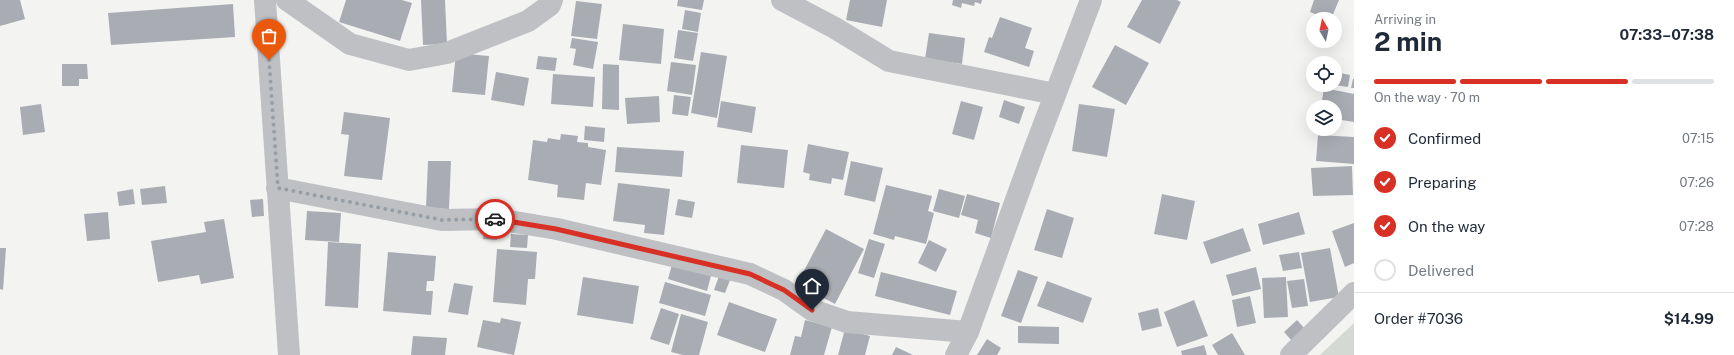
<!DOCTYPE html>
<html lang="en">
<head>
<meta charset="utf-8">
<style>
  body { margin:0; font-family:"Public Sans",sans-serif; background:#f2f2f3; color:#1f2937; height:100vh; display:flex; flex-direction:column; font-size:15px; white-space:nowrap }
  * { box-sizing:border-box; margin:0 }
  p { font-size:13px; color:#747a83 }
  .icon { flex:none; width:22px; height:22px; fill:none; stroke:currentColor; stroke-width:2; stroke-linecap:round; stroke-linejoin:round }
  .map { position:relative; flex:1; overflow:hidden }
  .side { display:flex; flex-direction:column; background:#fff; width:380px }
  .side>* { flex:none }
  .needle { width:26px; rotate:351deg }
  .controls { position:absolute; left:1306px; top:12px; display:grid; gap:8px }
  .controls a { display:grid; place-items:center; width:36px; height:36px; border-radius:50%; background:#fff; box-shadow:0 4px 16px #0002; font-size:20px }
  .pin { position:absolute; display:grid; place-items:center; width:34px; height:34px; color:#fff; margin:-41px -17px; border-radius:50% 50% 50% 0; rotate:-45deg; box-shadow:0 0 4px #0007 }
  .pin .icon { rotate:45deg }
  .courier { position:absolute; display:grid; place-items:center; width:40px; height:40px; margin:-20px; border:3px solid #d93025; border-radius:50%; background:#fff; color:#222; box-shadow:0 1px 5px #0007 }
  .head em { font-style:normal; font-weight:700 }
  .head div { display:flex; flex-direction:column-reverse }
  .head { display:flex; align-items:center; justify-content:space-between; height:68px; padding:0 20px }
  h1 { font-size:26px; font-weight:700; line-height:30px }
  .bar { display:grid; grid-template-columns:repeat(4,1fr); gap:6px 4px; align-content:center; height:48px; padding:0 20px }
  .bar i { height:5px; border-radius:3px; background:#e0e1e3 }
  .bar .on { background:#d93025 }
  .bar p { grid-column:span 4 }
  .line { display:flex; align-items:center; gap:10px; padding:0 20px; border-top:1px solid #e0e1e3 }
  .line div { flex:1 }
  ol { padding:0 20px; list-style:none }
  li { display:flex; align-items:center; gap:12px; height:44px }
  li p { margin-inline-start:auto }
  li .icon { padding:4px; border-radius:50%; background:#d93025; color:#fff; stroke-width:4 }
  li:last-child { color:#747a83 }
  li i { width:22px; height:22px; border:2px solid #e0e1e3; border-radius:50% }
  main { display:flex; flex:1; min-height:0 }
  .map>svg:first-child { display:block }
</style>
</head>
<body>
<main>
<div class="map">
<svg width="1354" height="355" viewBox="0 0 1354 355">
  <rect width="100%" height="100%" fill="#f3f4f1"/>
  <!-- green -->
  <path fill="#d4dad3" d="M1354,323V355H1320Z"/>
  <!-- building -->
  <path fill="#a9adb3" d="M0,0H20L25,19L0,26Z
    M346,0H402L412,3L400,41L339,22Z
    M421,0H445L447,44L423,45Z
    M678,0H704L702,10L677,6Z
    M850,0H887L882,27L846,20Z
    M953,0H982L981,4L975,2L974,6L962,3L961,8L952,5Z
    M1142,0H1177L1181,2L1160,44L1127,27Z
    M1314,0H1339L1331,19H1327L1310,12Z
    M576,1L602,4L597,39L571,36Z
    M233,4L235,37L111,45L108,13Z
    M685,10L701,13L698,32L682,29Z
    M1000,17L1032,28L1025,48L1034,51L1029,67L984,52L989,37L992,38Z
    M623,24L664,29L661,64L619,60Z
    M678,30L698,33L693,61L674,58Z
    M929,33L965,38L962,64L925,59Z
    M572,38L598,42L593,69L573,65L576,49L570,48Z
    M1115,45L1149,63L1126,105L1092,87Z
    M701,52L727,56L717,118L691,113Z
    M456,53L489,56L485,95L452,92Z
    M538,56L557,58L555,71L536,69Z
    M671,62L696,65L692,95L667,91Z
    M62,64H87L88,79H79V86H62Z
    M603,64L619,65V110L602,109Z
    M496,72L529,78L524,106L491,100Z
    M1335,72L1350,75L1348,87L1335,85Z
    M553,74L595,77L593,107L551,104Z
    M1353,79H1354V88H1351Z
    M1324,88L1354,94V122L1335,119V107H1321Z
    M674,95L691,97L688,116L672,114Z
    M659,96L660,122L627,124L625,98Z
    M1004,100L1025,107L1019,124L999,117Z
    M721,101L756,107L752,133L717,127Z
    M961,101L983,107L974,140L952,134Z
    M41,104L45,132L23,135L20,107Z
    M1079,104L1115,109L1107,157L1072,151Z
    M344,112L390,118L382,180L344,176L349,135L341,134Z
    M585,126L605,128L604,142L584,140Z
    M561,134L578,136L577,142L588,143V147L606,150L601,185L586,183L584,200L557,197L558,185L528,180L533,140L547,142L548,138L560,140Z
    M1318,135L1354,137V164L1316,161Z
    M808,144L849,152L843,180L832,178L831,184L809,180L810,174L803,172Z
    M741,145L788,150L784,188L737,183Z
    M617,147L684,151L682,177L615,172Z
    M428,161H451L449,209L426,208Z
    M851,161L883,168L875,202L844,195Z
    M1352,166L1353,195L1313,196L1311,168Z
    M618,183L670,189L664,235L644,233L645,225L613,221Z
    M886,185L932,196L928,211L934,213L926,244L895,236L894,240L873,234Z
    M165,186L167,203L142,205L140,189Z
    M133,189L135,204L119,206L117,192Z
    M939,189L965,196L959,218L933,211Z
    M967,194L1000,203L991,238L975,233L978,220L961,215Z
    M1162,194L1195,201L1187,240L1154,234Z
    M263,199L264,216L252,217L250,200Z
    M678,199L695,202L692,218L675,215Z
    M1047,209L1074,218L1062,258L1034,250Z
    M307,211L341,213L339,242L305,240Z
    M108,212L110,239L87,241L84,214Z
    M1299,212L1305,234L1263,245L1258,224Z
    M224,219L234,278L201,284L199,275L158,282L151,241L206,232L204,222Z
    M1354,223V263L1345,267L1332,231Z
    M1243,228L1251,251L1211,264L1203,242Z
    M826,229L864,249L835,304L797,284Z
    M484,231L498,232L497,240L483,239Z
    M511,234L528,235L527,248L510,247Z
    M869,239L885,244L874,278L858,273Z
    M929,240L947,249L936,272L918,263Z
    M328,242L361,244L358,308L325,306Z
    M0,248H6L3,290L0,289Z
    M1330,248L1339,297L1310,302L1301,253Z
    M497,249L537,252L535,279H528L526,305L493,302Z
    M388,252L436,256L434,281H427L426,291H433L431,315L383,311Z
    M1299,252L1302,268L1283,271L1279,255Z
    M673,261L712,272L707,291L668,279Z
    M1256,267L1261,289L1232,296L1226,275Z
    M1018,270L1038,277L1021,323L1001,316Z
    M881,272L957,291L950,315L875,296Z
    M719,276L730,280L725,293L714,290Z
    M583,277L639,286L633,324L577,315Z
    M1286,277L1288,317L1264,318L1262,278Z
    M1304,279L1308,306L1292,308L1287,281Z
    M1047,281L1092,298L1083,323L1037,306Z
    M665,282L711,295L705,316L659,303Z
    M454,283L473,286L468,315L448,312Z
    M1250,296L1256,323L1237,327L1232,300Z
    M1194,300L1208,336L1177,347L1164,312Z
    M729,302L777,319L765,352L717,335Z
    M661,308L679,314L669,345L650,339Z
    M1158,308L1162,326L1142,331L1138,313Z
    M681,314L708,322L699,355H683L671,352Z
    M501,318L521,322L514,355L477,347L483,320L500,323Z
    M805,320L832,327L824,355H790L795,336L801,337Z
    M1297,320L1305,329L1292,341L1284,332Z
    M1018,326L1059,327V344L1018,343Z
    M845,329L870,336L865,355H838Z
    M1232,333L1245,355H1218L1212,345Z
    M413,336L447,338L445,355H411Z
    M987,339L1001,348L997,355H977Z
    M1204,345L1207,355H1182L1181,351Z
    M896,347L913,355H892Z"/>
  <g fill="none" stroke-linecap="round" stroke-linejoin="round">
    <!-- street -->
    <path stroke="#bec0c4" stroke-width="22" d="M265,0L289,355
      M287,0L350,44L409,60L447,53L528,21L550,5L552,0
      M782,0L835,28L889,61L1055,94
      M277,188L442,220L496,219L557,229L750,274L784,290L812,310L847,322L968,332
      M956,355L968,332L1033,153L1091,0
      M1291,355L1354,293"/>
  </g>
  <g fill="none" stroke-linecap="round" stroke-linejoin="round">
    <!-- done -->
    <path stroke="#989ea6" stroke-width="4" stroke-dasharray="0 7.2" d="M269,60L278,188L442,220L495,219"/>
    <!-- route -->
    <path stroke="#d93025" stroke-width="5" d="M495,219L556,229L750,274L784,290L812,310"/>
  </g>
</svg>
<div class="controls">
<a><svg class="needle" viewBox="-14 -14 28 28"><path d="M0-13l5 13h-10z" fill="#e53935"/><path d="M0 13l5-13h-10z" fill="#747a83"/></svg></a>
<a><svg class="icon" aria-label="locate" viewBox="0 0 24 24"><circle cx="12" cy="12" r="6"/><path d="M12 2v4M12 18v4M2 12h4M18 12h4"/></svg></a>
<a><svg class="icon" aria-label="layers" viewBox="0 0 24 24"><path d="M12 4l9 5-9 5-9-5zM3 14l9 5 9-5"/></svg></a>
</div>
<div class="pin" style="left:269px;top:60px;background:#ea580c"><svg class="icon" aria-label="bag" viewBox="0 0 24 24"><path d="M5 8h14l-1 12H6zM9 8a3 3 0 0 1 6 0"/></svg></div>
<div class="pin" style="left:812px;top:310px;background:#1f2937"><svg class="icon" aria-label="home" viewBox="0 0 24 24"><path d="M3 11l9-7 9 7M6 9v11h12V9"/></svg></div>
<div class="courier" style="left:495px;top:219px"><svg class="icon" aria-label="car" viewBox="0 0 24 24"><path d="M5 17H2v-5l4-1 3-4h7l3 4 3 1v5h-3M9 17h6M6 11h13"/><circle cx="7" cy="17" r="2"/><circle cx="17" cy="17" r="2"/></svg></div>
</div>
<section class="side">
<div class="head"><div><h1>2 min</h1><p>Arriving in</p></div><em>07:33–07:38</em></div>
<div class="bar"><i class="on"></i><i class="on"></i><i class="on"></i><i></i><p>On the way · 70 m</p></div>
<ol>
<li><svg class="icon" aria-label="check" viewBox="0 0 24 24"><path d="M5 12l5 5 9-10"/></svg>Confirmed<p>07:15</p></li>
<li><svg class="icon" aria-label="check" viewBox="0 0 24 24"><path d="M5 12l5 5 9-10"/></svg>Preparing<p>07:26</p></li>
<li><svg class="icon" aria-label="check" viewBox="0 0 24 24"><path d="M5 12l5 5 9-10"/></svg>On the way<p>07:28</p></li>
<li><i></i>Delivered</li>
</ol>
<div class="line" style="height:52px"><div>Order #7036</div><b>$14.99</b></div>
</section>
</main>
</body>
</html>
